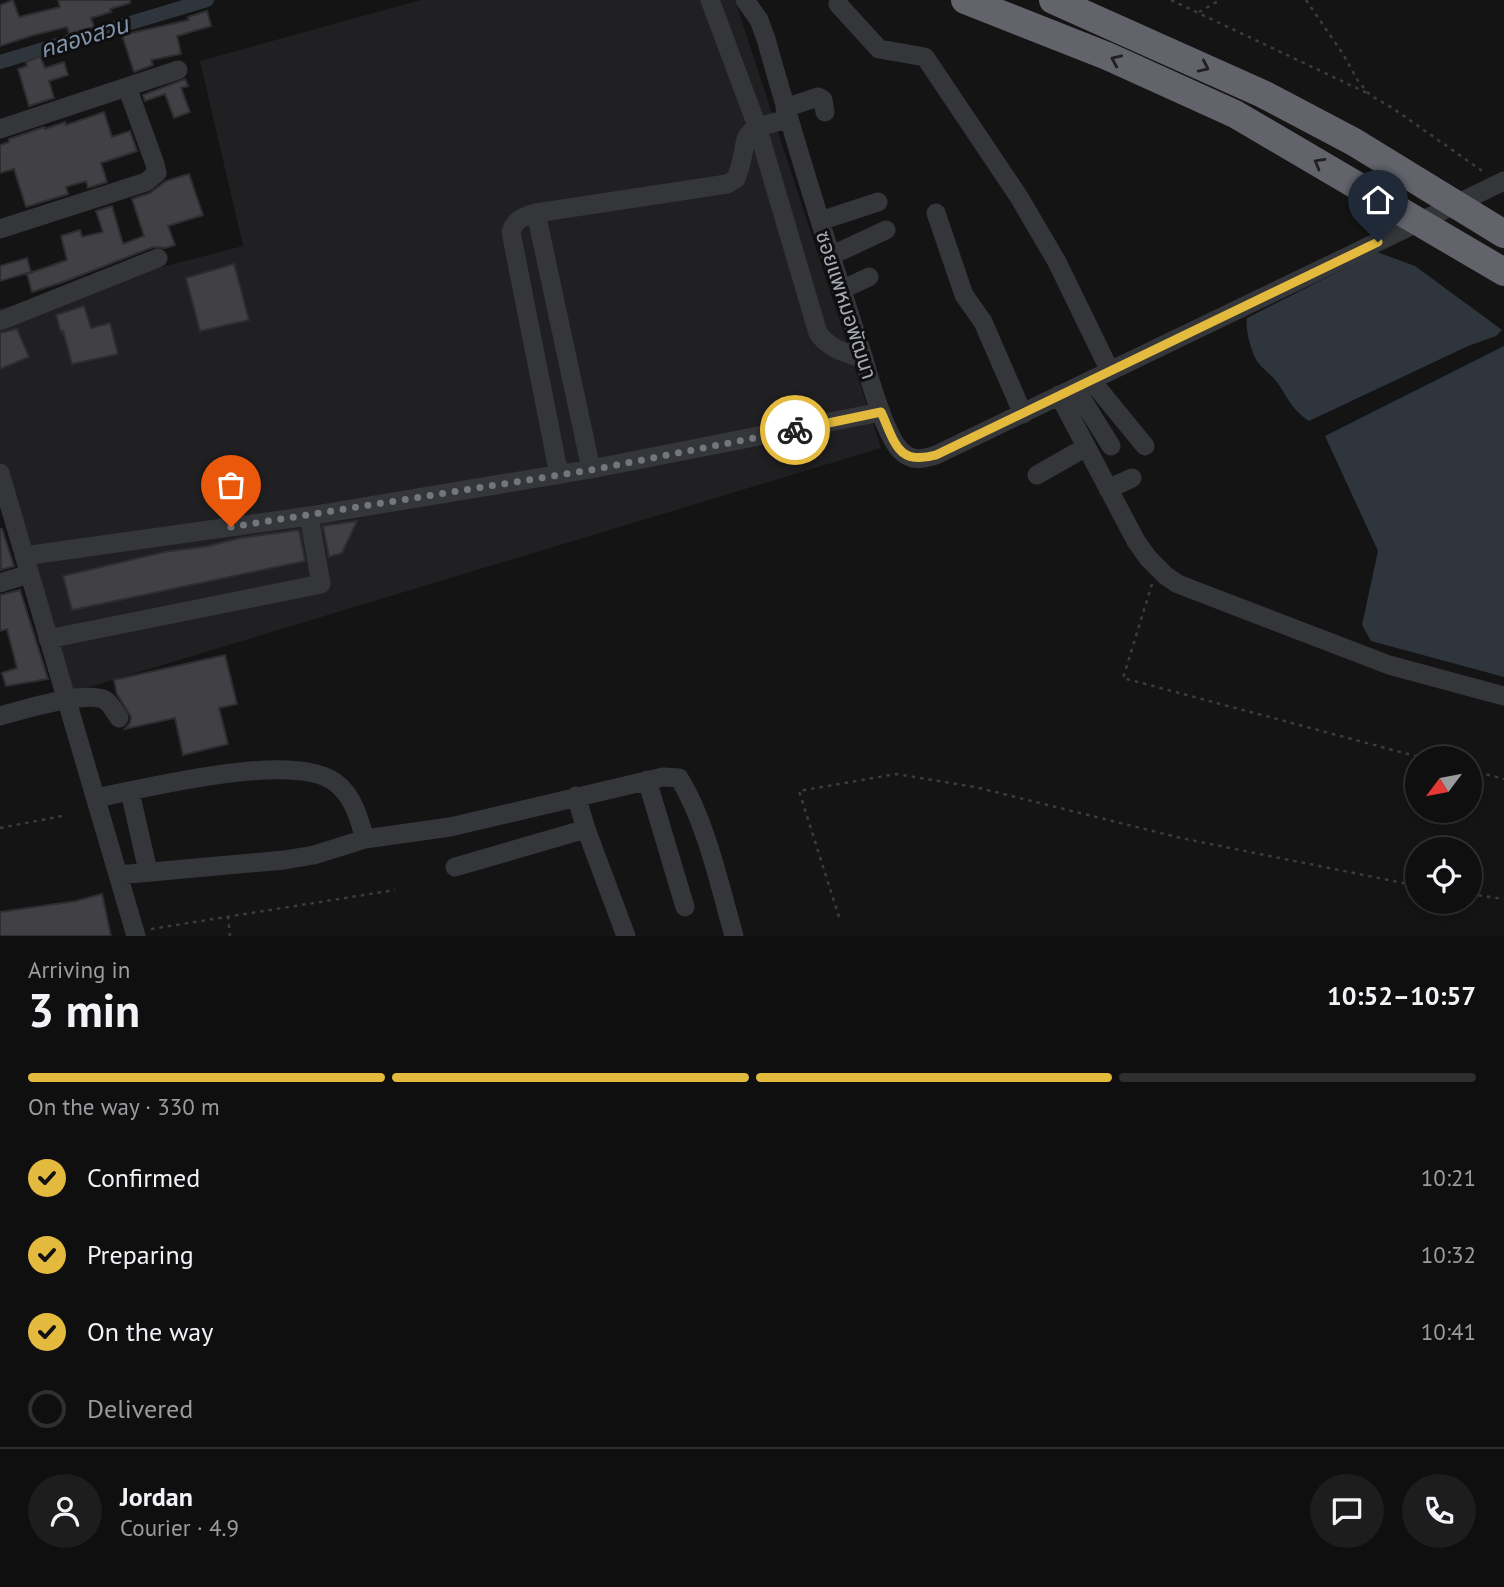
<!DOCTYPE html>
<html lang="en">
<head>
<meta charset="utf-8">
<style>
  body { margin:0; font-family:"PT Sans","Noto Sans Thai",sans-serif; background:#1d1d1e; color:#f1f3f6; height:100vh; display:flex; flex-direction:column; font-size:26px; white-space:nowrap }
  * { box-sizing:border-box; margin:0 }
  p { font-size:23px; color:#9b9c9f }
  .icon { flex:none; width:38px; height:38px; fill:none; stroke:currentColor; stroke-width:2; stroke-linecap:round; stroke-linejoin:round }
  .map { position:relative; height:936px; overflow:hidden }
  .details { display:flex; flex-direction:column; background:#0f0f10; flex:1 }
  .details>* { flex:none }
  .needle { width:46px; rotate:238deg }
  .controls { position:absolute; left:1405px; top:746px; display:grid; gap:14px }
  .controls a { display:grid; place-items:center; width:77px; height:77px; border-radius:50%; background:#0f0f10; box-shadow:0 4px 10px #0003,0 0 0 2px #2f2f30; font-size:35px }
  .pin { position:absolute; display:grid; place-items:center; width:60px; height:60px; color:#fff; margin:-72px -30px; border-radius:50% 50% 50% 0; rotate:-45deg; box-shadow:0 0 7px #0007 }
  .pin .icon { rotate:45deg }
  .courier { position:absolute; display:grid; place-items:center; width:70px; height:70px; margin:-35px; border:5px solid #e3b93e; border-radius:50%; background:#fff; color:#222; box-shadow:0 2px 9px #0007 }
  .summary em { font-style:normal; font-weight:700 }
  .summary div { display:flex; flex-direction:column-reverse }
  .summary { display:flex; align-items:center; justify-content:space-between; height:119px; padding:0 28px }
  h1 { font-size:46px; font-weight:700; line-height:52px }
  .bar { display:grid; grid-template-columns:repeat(4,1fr); gap:10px 7px; align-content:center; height:84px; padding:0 28px }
  .bar i { height:9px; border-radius:5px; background:#2f2f30 }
  .bar .active { background:#e3b93e }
  .bar p { grid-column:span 4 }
  .line { display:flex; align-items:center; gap:18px; padding:0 28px; border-top:2px solid #2f2f30 }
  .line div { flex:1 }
  .round { display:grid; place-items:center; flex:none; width:74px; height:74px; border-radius:37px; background:#1d1d1e }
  ol { padding:0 28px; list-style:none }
  li { display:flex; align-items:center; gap:21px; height:77px }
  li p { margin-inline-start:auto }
  li .icon { padding:7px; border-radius:50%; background:#e3b93e; color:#111; stroke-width:4 }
  li:last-child { color:#9b9c9f }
  li i { width:38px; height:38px; border:4px solid #2f2f30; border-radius:50% }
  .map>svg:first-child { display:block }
</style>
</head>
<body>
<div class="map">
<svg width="1504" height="936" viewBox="0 0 1504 936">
  <rect width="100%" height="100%" fill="#141415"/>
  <!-- built -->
  <path fill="#202022" d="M421,0H735L881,448L63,695L0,486V309L243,246L200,61Z"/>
  <!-- water -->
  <path fill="#2e353d" d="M1377,252L1415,266L1502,330L1496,336L1468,346L1309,421C1293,411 1287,397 1277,382C1271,374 1262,369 1257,361C1251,351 1245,329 1247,318Z
    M1504,346V677L1371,641L1362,625L1378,551L1325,436Z"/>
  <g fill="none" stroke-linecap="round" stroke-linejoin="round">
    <!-- canal -->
    <path stroke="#2e353d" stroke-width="14" d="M0,62L207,0"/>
  </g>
  <!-- building -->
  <path fill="#414145" stroke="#2e2e31" stroke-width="2" d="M13,0L19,17L60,7L58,0H130V3L110,9L111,12L91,18L94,27L69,34L67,27L34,35L0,46V5Z
    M207,11L211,26L177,36L181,54L151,60L153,65L134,72L122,35L189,20L188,17Z
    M40,56L45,68L64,62L68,75L49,81L54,98L29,106L18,69L27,66L26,62Z
    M185,79L188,86L181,88L190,112L174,118L165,94L145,101L143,95Z
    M104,112L112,137L130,131L137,151L101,163L107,182L88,188L86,181L66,187L68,194L26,207L14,169L0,173V145L9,142V139L44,127L45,129L65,122L66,125Z
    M189,174L203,215L168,226L175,245L165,248L153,247L66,281L32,292L27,274L67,260L61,236L80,230L82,237L103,232L96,211L112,206L123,244L144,236L132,199L150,193L166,181Z
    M27,258L31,272L0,281V266Z
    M234,264L249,320L200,331L186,278Z
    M84,306L91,328L110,323L118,354L72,364L63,331L61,332L56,315Z
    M17,329L29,357L0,369V333Z
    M357,521L342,553L329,557L323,526Z
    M0,529H2L14,566L1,570Z
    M299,530L305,561L72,610L63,576L164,552L208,546L240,538Z
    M20,590L48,679L6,686L2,673L17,668L7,629L0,631V595Z
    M225,655L237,704L219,708L228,744L183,755L175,718L125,729L130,723L131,717L117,694L114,680Z
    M102,894L111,936H0V912L76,901Z"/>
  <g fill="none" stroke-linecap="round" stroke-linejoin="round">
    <!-- path -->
    <path stroke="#3b3c41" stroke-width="2.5" stroke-dasharray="3.5 5" stroke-linecap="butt" d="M1171,0L1367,93
      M1306,0L1343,54L1358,81L1370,95L1394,109L1485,173
      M1199,12L1220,0
      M1152,584L1123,678L1423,758
      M1470,770L1504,779
      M0,828L62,816
      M1470,894L1504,899
      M228,916L230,936
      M839,917L799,791L896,774L975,787L1181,838L1418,886
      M151,929L395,890"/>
    <!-- minor -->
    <path stroke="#35363a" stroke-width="19" d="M710,0L757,126L818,333C829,349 846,353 864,359
      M745,0L759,20L766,39C795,142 827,245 860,347C868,373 884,434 901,451C912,462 923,459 936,455L1504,181
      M838,4L879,49L925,57L1019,197L1057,262L1110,371L1075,388L1111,446
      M785,108L818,97L823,100L825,112
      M0,129L178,70
      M536,213L591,469
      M936,213L964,295L983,322L1023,414
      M820,221L878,202
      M0,229L146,182L157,173L155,164L127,87
      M830,256L886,230
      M841,290L869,277
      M0,321L158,258
      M1091,380L1145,446
      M1059,395L1136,541L1148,558L1166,576L1178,584L1389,665L1504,696
      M0,473L136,936
      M559,475L511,232C515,219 523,217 536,213L727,184L736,179C753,134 731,132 789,119
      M1037,475L1086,447
      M1108,489L1132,478
      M24,556L309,516L591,469L881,412
      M0,583L29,574
      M48,639L321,584L309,516
      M0,716C22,710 85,690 105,700C111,704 115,712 119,718
      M647,780L685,907
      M130,792L148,871
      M576,796L586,829L626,936
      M96,798C147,788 295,750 336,783C354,797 359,819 365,839L450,827L663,777L679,778C706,821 720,887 734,936
      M455,867L586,829
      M118,875L284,860L314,855L365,839"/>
    <!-- highway-bridge -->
    <path stroke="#62636b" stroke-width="28" d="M965,0L1107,56L1235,114L1504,272
      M1053,0L1263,94L1354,142L1504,234"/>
  </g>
  <!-- one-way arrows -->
  <defs><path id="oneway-chevron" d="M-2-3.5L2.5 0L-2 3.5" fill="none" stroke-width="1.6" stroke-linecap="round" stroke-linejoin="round" transform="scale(1.75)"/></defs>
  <g stroke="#202022">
    <use href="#oneway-chevron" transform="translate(1116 60) rotate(-156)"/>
    <use href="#oneway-chevron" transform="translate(1204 67) rotate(25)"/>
    <use href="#oneway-chevron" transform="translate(1319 163) rotate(-150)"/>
  </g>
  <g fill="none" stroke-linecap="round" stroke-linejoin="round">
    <!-- done -->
    <path stroke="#74767d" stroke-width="7" stroke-dasharray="0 12.6" d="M231,527L591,470L795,430"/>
    <!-- route -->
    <path stroke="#e3b93e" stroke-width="9" d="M795,430L881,412C895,442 897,466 936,455L1378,242"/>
  </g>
  <g text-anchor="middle" stroke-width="6" stroke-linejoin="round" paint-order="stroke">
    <!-- street labels -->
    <g font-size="21" fill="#a7aab5" stroke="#0f0f10">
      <text transform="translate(846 305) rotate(72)" y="7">ซอยแพหมอพัฒนา</text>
    </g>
    <!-- water labels -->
    <g font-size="23" font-style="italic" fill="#8095ad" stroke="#0f0f10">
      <text transform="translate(84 37) rotate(-17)" y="8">คลองสวน</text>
    </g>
  </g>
</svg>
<div class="controls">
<a><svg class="needle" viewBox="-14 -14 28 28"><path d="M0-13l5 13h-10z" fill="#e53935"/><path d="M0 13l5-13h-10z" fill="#9b9c9f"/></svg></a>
<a><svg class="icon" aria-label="locate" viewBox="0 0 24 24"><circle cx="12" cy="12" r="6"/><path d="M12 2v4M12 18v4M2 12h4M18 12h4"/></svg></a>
</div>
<div class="pin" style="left:231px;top:527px;background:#ea580c"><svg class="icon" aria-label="bag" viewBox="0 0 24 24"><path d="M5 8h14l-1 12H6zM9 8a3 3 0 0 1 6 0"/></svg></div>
<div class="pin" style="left:1378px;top:242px;background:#1f2937"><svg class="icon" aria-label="home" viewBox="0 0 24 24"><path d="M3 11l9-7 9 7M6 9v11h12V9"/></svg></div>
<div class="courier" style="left:795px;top:430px"><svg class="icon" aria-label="bike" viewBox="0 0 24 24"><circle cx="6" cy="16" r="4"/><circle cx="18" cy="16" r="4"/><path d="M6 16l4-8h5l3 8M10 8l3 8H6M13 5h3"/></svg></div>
</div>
<section class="details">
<div class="summary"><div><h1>3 min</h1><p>Arriving in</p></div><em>10:52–10:57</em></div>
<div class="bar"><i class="active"></i><i class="active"></i><i class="active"></i><i></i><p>On the way · 330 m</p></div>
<ol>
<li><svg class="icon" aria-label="check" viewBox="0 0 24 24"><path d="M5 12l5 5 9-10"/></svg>Confirmed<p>10:21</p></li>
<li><svg class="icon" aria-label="check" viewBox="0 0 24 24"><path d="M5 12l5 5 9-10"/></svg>Preparing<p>10:32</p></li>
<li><svg class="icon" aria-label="check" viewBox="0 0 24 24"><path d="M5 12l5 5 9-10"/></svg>On the way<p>10:41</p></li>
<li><i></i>Delivered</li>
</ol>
<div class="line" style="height:126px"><a class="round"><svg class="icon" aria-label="person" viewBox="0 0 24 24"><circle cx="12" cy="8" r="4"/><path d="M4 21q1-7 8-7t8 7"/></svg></a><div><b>Jordan</b><p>Courier · 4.9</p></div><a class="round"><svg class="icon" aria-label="chat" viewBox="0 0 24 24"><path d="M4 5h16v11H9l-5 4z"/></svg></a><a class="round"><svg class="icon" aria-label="phone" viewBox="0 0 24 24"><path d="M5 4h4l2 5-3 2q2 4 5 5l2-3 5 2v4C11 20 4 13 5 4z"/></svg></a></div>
</section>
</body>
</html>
